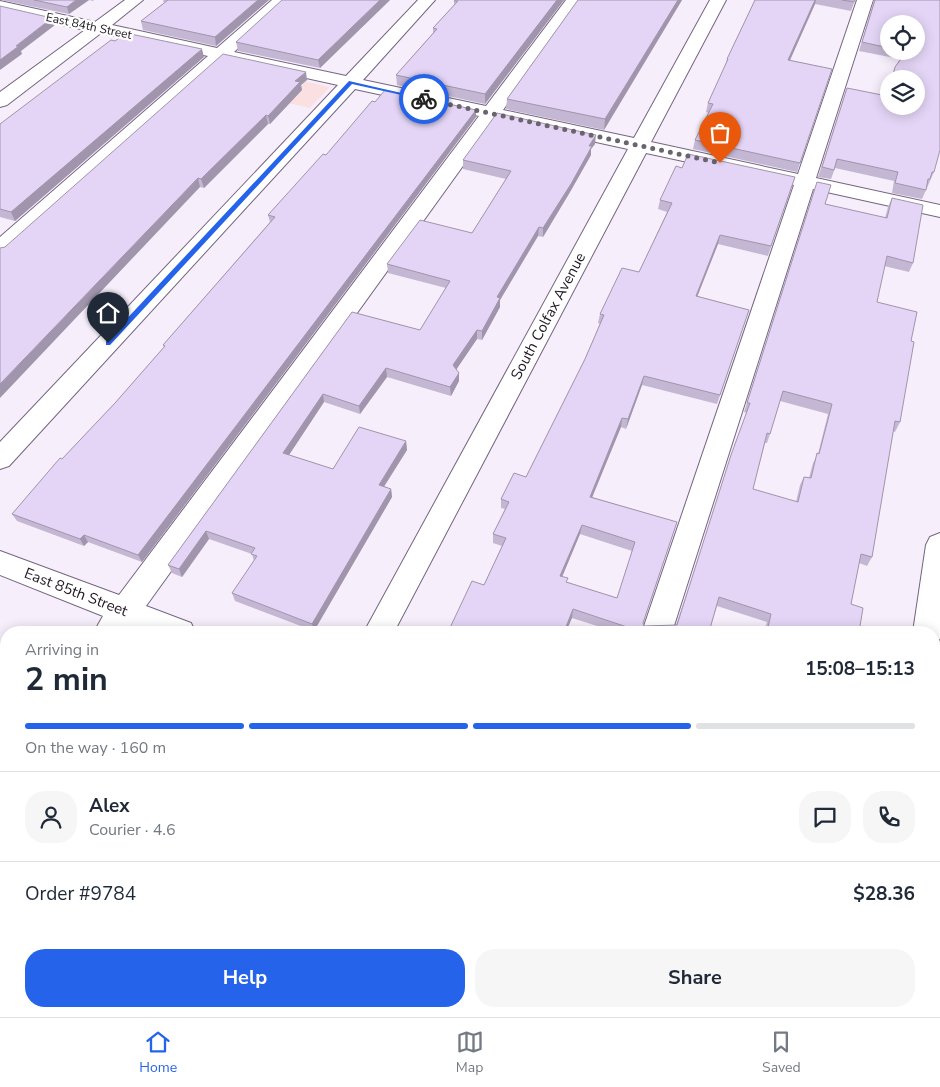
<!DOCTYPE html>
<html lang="en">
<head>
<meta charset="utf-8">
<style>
  body { margin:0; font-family:"Nunito Sans",sans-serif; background:#f6f6f7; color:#1f2937; height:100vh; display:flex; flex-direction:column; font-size:19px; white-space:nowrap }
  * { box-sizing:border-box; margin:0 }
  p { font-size:16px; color:#747a83 }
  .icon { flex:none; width:28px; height:28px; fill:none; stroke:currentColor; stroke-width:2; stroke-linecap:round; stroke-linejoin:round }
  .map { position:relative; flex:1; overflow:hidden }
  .panel { position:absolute; left:0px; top:626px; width:940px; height:391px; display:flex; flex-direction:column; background:#fff; border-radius:20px 20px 0 0; box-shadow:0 2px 12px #0003 }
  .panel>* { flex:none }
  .controls { position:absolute; left:880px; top:15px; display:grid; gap:10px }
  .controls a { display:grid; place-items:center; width:45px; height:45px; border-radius:50%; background:#fff; box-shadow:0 2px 12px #0003; font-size:25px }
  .pin { position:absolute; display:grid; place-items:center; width:42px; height:42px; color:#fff; margin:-51px -21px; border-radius:50% 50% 50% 0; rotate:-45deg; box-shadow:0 0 5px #0007 }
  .pin .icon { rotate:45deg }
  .courier { position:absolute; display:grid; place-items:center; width:50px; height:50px; margin:-25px; border:4px solid #2563eb; border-radius:50%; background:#fff; color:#222; box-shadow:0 1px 6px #0007 }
  .headline em { font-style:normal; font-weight:700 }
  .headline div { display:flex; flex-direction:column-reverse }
  .headline { display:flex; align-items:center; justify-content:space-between; height:85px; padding:0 25px }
  h1 { font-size:32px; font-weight:700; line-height:38px }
  .bar { display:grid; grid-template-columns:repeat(4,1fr); gap:8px 5px; align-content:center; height:60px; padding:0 25px }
  .bar i { height:6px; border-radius:4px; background:#e0e1e3 }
  .bar .current { background:#2563eb }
  .bar p { grid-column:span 4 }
  .line { display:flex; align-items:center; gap:12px; padding:0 25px; border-top:1px solid #e0e1e3 }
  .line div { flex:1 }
  .round { display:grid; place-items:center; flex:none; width:52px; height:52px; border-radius:20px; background:#f6f6f7 }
  .button { display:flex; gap:10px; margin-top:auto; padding:10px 25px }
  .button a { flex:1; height:58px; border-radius:20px; background:#2563eb; color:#fff; font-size:20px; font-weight:700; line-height:58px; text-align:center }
  .button a+a { background:#f6f6f7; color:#1f2937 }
  .tab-bar { display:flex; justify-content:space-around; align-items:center; height:70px; border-top:1px solid #e0e1e3; background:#fff; font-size:14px; color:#747a83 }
  .tab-bar a { display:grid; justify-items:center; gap:2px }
  .tab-bar .current { color:#2563eb }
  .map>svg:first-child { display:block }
</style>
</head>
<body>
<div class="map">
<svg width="940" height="1017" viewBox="0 0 940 1017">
  <rect width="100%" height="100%" fill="#f6eefb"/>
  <!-- commercial -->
  <path fill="#fbe0e2" d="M213,61L330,87L310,108L191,81Z"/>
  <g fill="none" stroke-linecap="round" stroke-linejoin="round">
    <defs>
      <path id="minor" d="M125,0H143L112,25L217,48L272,0H290L234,52L346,76L418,0H435L363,80L486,106L566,0H582L503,110L634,138L710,0H726L651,142L798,174L857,0H873L816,178L940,205V217L813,189L672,632H642L794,185L646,153L394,632H364L628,149L496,120L146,606L191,623L195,632H146L131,626L126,632H94L103,616L0,575V551L119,595L479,116L355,89L9,466L0,469V442L338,85L224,60L8,254L0,256V237L208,56L101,33L7,105L0,107V92L85,30L0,11V1L95,22Z
        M940,533V639L934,643V632H913L926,545L930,537Z
        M6,757V796L0,798V759Z
        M934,904L940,906V942L934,940Z
        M155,1011H194L192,1017H153Z
        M513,1011H551L549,1017H511Z
        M860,1011H898V1017H860Z"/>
    </defs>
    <!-- minor casing -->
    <use href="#minor" stroke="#766582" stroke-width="2"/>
    <!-- minor -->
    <use href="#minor" fill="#fff" fill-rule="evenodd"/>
  </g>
  <!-- wall -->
  <path fill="#c4b7d4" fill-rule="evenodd" d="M1,0H94L93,1L89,0L69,14Z
    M163,0H269L216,46L143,30L141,21L164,3Z
    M390,0L320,68L238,51L236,42Z
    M564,0L485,104L397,85L396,75L433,33V28L454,5V1Z
    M578,0H682L604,130L506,109L507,99Z
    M755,0H855L851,11L815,4L790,60L832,69L797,172L693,149L695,140L709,113L706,112L708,103L725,67L727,59Z
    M874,0H940L934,172L922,199L892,193L894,181L835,168L831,179L818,177L847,88L886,96L889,86V106L916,79H891L895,67L900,59L859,51ZM889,24L916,51H889Z
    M115,41L204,57L15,221L0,217V124Z
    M307,80L301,85L302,90L270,124H268L204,188L200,187L5,247Z
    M476,110V117L142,562L88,542L84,546L17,521L12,514L62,459L115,403L164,347L163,345L270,222L268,215L326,155Z
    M595,144L591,149V155L570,192L543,237L538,236L500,300V307L482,340L477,339L456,369L459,381L451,396L387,377L360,414L324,402L289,455L333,469L406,441L407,450L384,486L391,489L392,497L314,631L235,601L232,593L254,561L252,554L209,539L182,577L172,573L168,565L352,312L420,330L446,288L388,273L387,264L472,233L506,179L463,169V160Z
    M682,168L795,177L768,256L718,244L697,296L749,310L717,404L642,385L626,429L621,427L592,497L677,522L643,624L644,626L676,625L747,413L744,412L817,182L825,204L885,218L888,207L892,198L913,263L909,272L884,266L877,302L911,341L900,422L895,432L893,431L872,557L867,566L859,563L851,604L859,632H764L767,622L717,606L709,632H616L572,618L484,585L502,546L493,543V534L505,509L501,508V499L526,477L585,359L600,324L598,323L600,314L639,272L667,212L658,209L660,200ZM780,401L828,414L818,454L813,463L809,478L804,477L800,485L796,502L753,489L765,443H767L770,434ZM580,534L632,551L617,598L567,582L562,577Z
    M0,792L6,795V846L0,843Z
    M413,1011H505L518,1017H425Z
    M659,1011H790L789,1017H657Z"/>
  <!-- shaded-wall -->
  <path fill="#a095ac" d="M76,0H89L69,14L67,7Z
    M258,0H269L216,46L215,37Z
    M380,0H390L320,68L318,60Z
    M557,0H564L485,104V94Z
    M678,0H682L604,130L605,119Z
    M815,0H816L815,4L786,69L788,60Z
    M52,18L55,25L21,51L22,54L0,70V60L16,46Z
    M202,49L204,57L15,221L11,212Z
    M306,72L307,80L301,85L302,90L270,124L268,116L295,81Z
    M476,110V117L142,562L138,555Z
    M266,115L268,124L204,188L201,179Z
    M596,135L595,144L591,149V155L570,192L543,237V228L589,146Z
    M198,178L200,187L0,398V384Z
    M539,227L538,236L500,300V307L482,340V331L497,297Z
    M720,235L718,244L694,305L696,296Z
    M477,330V339L454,373L453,365Z
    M386,368L387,377L360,414L359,406Z
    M459,373V381L451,396L450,387Z
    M644,376L642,385L626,429L628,419Z
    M323,394L324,402L285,461L283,453Z
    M622,418L621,427L589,505L590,497Z
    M406,441L407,450L380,493L379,485Z
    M391,489L392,497L314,631L312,624Z
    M582,525L580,534L559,584L560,576Z
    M206,531L209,539L182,577L179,569Z
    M84,535L88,542L84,546L80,539Z
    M573,609L572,618L566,632H564Z
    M6,833V845L1,841Z
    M79,1011H88L84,1017H76Z
    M379,1011H382L380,1017H376Z"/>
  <!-- building -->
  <path fill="#e4d5f6" stroke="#a095ac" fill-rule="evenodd" d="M34,0H76L67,7Z
    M168,0H258L215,37L141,21Z
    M282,0H380L318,60L236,42Z
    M455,0H557L485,94L396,75L437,29L433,28L458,1H454Z
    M578,0H678L605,119L507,99Z
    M755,0H815L788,60L832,69L800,163L695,140L713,104L708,103L728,59H727Z
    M842,0H855L854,2Z
    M875,0H940V150L934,172H932L930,179H928L926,190L895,183L898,172L837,159L834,170L822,167L847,88L887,96L889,90V106H916V79H892L895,67L907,51H916V24H889V48L862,42Z
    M0,6L52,18L16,46H19L0,60Z
    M126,33L202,49L11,212L0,209V124L111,40L115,41Z
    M223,54L306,72L295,81L300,82L268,116L266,115L201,179L198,178L0,384V248L5,247Z
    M385,90L476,110L138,555L84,535L80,539L12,514L60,458L62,459L115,403L165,346L163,345L275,217L268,215L323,154L326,155L372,101L375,102Z
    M497,113L596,135L589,146H592L571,184L543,228L539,227L497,297L500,298L482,331L477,330L453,365L459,373L450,387L386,368L359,406L323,394L283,453L333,469L359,427L406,441L379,485L391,489L312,624L232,593L257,556L251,554L255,548L206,531L179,569L168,565L352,312L420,330L450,281L387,264L420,220L472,233L511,171L463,160Z
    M688,154L795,177L771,246L720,235L696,296L749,310L720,395L644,376L628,419L622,418L590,497L677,522L643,623L644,626L677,625L731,455L750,403H747L817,182L831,185L825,204L887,218L892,198L923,205L913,263L887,256L877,302L917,312L911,341L914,342L900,422L895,421L872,557L861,554L851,604L863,608L859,632H767L771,614L719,597L709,632H642L573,609L564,632H448L472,581L484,585L506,538L493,534L509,502L501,499L514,473L526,477L585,359L604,315L600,314L622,268L639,272L672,203L660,200L676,166L682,168ZM783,391L832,404L819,454L817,453L811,478L804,477L798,502L753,489L767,433L770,434ZM582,525L635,542L617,598L566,582L568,578L560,576Z
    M0,792L6,795V833L1,841H0Z
    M0,965L6,968V1011H79L76,1017H0Z
    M268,1011H379L376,1017H265Z
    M420,1011H505L518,1017H433Z
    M554,1011H584L597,1017H552Z
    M661,1011H790L789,1017H659Z"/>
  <!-- route -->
  <path fill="#2563eb" d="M349,81L427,99L424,100L352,84L110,345H106V341Z"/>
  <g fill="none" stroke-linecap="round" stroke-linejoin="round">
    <!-- done -->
    <path stroke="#6b646f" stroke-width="5" stroke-dasharray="0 9" d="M424,99L720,163"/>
  </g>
  <g text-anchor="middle" stroke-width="4.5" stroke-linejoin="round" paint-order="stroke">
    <!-- far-street labels -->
    <g font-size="12" fill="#201924" stroke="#fff">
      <text transform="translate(89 26) rotate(12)" y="4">East 84th Street</text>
    </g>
    <!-- street labels -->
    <g font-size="15" fill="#201924" stroke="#fff">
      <text transform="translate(548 316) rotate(-62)" y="5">South Colfax Avenue</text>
      <text transform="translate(76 592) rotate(21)" y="5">East 85th Street</text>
    </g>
  </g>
</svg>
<div class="controls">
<a><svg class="icon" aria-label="locate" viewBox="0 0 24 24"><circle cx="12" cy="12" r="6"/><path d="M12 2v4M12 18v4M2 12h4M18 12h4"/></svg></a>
<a><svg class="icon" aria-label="layers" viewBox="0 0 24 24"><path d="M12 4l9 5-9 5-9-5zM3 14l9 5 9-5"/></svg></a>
</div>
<div class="pin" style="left:720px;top:163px;background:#ea580c"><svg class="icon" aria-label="bag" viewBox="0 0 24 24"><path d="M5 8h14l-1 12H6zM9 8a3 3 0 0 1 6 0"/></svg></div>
<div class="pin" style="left:108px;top:343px;background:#1f2937"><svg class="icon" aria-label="home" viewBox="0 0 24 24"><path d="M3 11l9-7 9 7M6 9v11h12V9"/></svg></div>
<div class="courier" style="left:424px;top:99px"><svg class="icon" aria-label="bike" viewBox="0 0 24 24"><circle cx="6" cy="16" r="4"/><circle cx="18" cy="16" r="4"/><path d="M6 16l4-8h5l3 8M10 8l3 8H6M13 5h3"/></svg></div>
<section class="panel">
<div class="headline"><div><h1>2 min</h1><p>Arriving in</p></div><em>15:08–15:13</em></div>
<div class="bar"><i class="current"></i><i class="current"></i><i class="current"></i><i></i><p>On the way · 160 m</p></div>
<div class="line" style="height:90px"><a class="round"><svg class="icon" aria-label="person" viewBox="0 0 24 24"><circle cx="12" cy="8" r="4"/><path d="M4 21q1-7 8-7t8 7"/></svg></a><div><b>Alex</b><p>Courier · 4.6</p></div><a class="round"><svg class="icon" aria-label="chat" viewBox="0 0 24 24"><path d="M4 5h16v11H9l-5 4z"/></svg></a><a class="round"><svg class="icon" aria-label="phone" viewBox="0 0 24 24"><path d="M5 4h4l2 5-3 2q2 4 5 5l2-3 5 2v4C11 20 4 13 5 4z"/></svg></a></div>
<div class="line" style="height:65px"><div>Order #9784</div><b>$28.36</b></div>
<div class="button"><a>Help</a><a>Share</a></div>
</section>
</div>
<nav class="tab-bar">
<a class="current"><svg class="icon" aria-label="home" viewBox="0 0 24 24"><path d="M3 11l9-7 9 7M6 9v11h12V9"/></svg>Home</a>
<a><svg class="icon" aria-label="map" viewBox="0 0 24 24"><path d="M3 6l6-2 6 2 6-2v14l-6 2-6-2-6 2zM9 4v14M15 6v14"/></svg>Map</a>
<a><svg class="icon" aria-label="saved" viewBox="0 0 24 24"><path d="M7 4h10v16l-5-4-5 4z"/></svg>Saved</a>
</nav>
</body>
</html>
